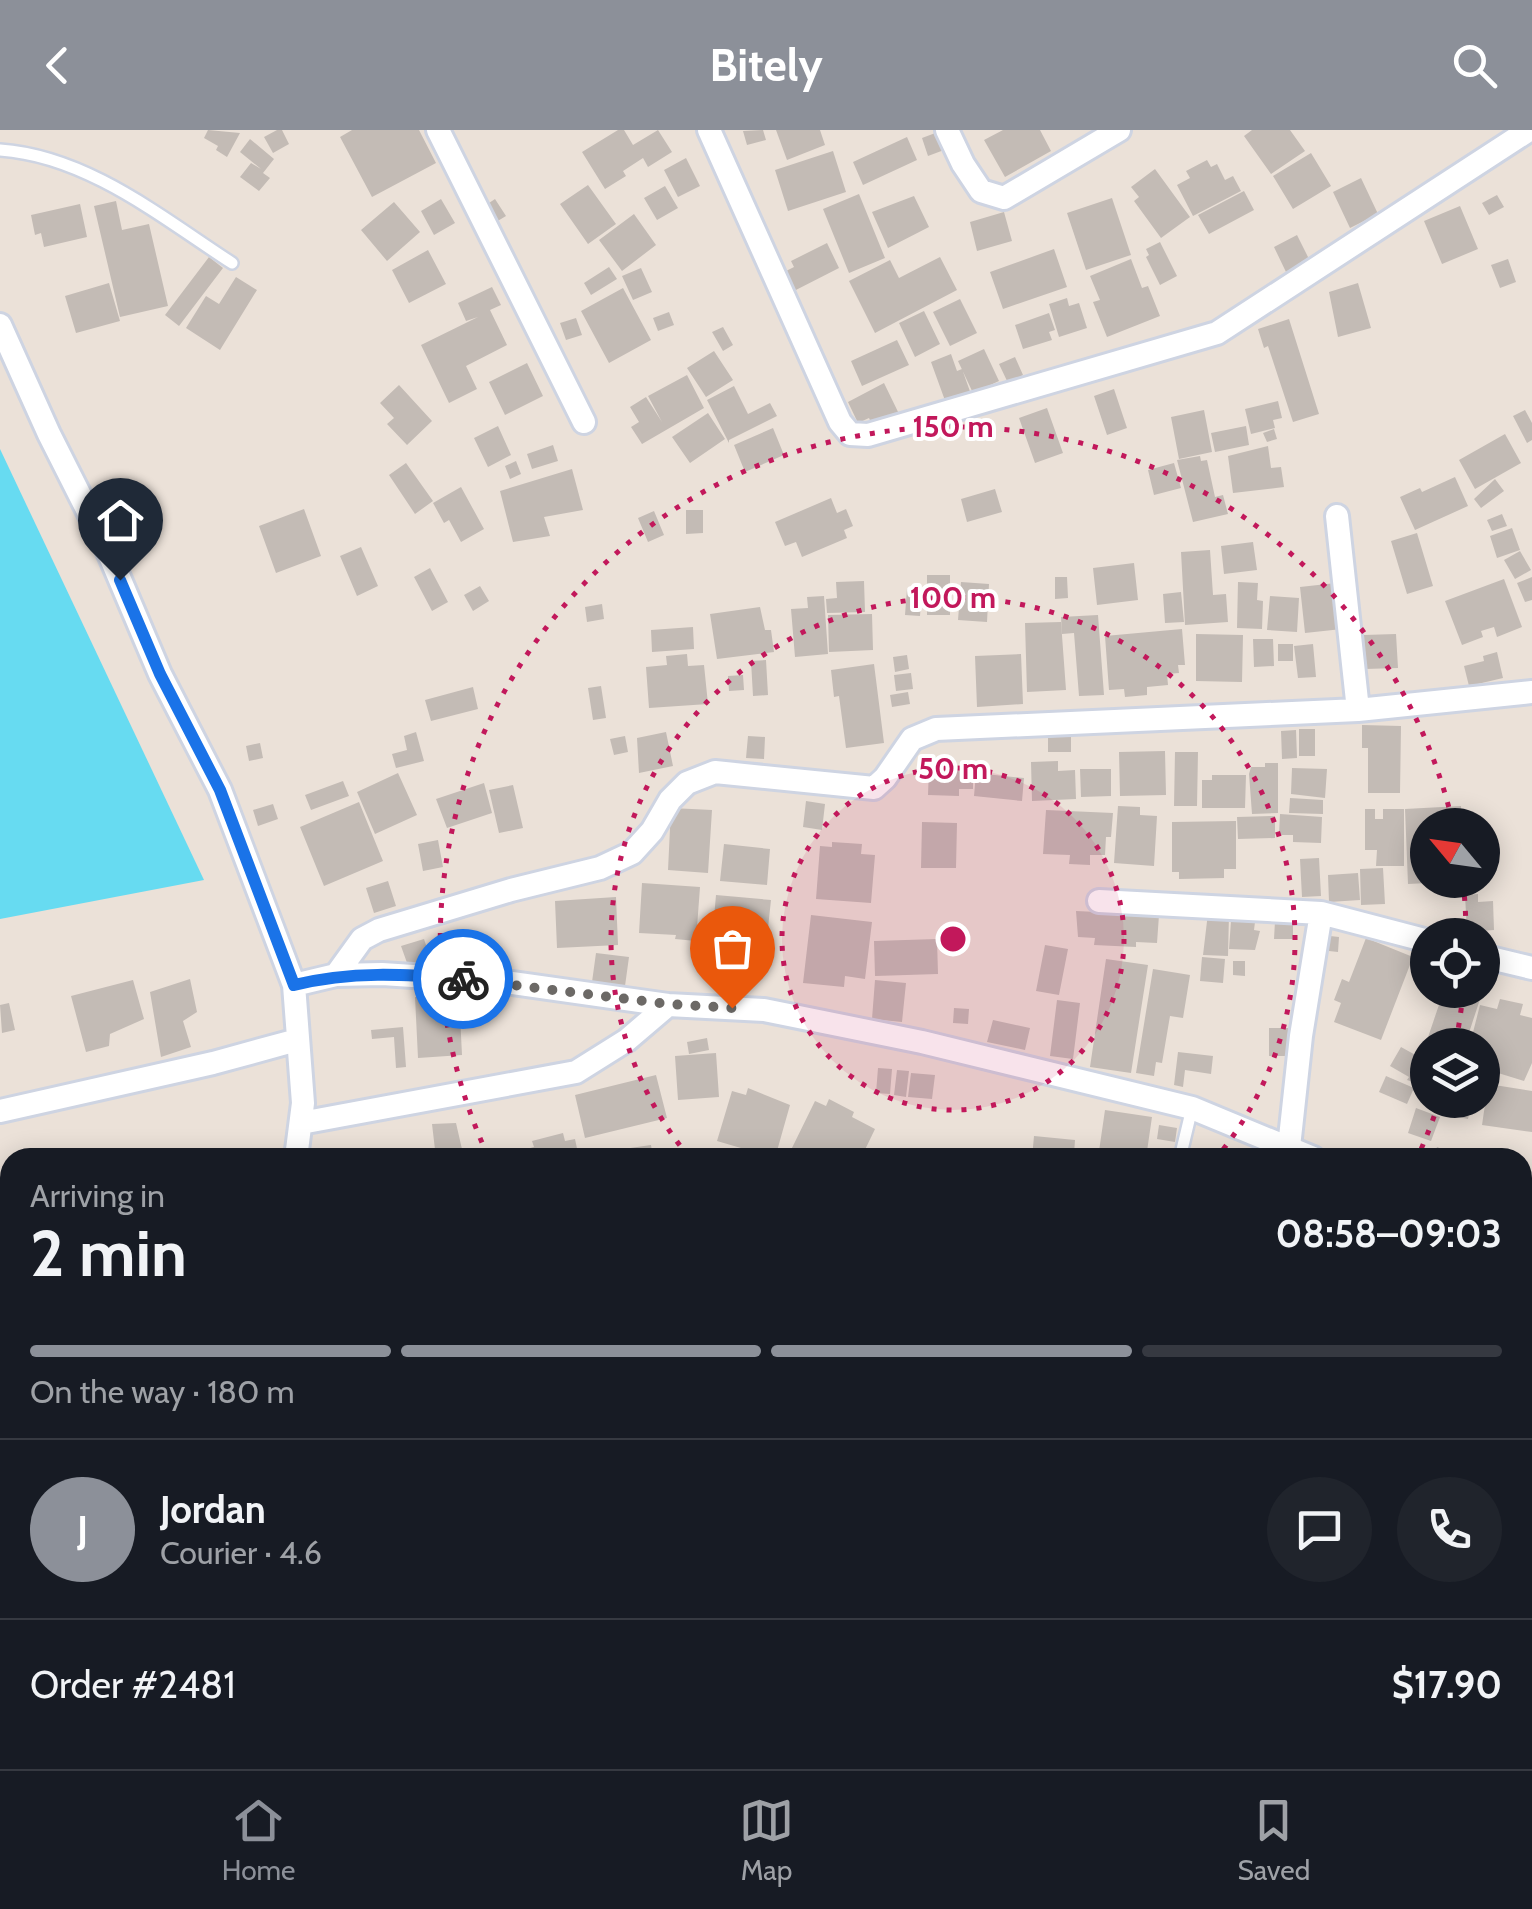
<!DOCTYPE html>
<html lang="en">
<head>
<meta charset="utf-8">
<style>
  body { margin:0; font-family:Cabin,sans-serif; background:#20242c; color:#f1f3f6; height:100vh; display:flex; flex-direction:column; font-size:38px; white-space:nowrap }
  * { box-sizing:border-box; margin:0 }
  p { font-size:32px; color:#9ea1a6 }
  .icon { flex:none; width:55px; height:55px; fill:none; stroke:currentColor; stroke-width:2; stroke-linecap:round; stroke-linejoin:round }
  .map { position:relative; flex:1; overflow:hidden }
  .drawer { position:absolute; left:0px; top:1018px; width:1532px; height:622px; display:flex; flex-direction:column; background:#171b24; border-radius:30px 30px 0 0; box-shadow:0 5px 25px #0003 }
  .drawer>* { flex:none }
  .needle { width:65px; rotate:299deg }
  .tools { position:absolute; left:1410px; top:678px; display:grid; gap:20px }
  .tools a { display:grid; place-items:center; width:90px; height:90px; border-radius:50%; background:#171b24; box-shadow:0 5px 25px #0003; font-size:50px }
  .pin { position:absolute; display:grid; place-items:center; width:85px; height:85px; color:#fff; margin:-102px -42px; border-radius:50% 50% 50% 0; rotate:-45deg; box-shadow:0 0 10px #0007 }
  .pin .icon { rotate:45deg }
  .courier { position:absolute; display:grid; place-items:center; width:100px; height:100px; margin:-50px; border:8px solid #1a73e8; border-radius:50%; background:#fff; color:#222; box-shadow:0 2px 12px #0007 }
  .summary em { font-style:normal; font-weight:700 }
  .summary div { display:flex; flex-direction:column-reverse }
  .summary { display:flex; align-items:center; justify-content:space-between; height:170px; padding:0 30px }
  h1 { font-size:65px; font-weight:700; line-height:75px }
  .bar { display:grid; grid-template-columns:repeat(4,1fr); gap:15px 10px; align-content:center; height:120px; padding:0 30px }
  .bar i { height:12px; border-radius:8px; background:#363941 }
  .bar .current { background:#8c9099 }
  .bar p { grid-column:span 4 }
  .line { display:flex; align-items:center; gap:25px; padding:0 30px; border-top:2px solid #363941 }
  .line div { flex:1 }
  .round { display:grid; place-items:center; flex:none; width:105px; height:105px; border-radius:52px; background:#20242c }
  header { display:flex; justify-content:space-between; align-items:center; height:130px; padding:0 30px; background:#8c9099; color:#fff; font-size:45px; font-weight:700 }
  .dock { display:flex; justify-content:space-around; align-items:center; height:140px; border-top:2px solid #363941; background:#171b24; font-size:28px; color:#9ea1a6 }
  .dock a { display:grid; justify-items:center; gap:5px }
  .dock .current { color:#8c9099 }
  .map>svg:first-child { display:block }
</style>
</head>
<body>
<header><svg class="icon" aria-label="back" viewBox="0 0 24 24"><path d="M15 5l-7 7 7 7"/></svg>Bitely<svg class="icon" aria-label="search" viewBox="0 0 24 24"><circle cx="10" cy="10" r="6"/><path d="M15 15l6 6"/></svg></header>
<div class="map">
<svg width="1532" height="1639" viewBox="0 0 1532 1639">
  <rect width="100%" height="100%" fill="#ebe1d8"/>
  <!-- water -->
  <path fill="#67dbf1" d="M0,319L204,750L0,789Z"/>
  <!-- building -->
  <path fill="#c3bbb5" d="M208,0L240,3L227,27L216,20L218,16L204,8Z
    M277,0H282L289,14L273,23L264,7Z
    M352,0H419L436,33L372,67L340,7Z
    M618,0H624L633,15L658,0L672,22L648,37L643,28L623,41L626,46L605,59L582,22Z
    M763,0L766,10L747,15L743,1Z
    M776,0H820L825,15L787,30Z
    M1003,0H1040L1051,21L1005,47L984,10Z
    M1252,0H1290L1305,21L1271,44L1244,6Z
    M938,2L944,20L928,26L922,8Z
    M907,7L917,30L863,55L853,32Z
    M250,9L274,29L263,43L270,48L259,61L240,47L251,33L261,39L240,22Z
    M833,21L846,62L788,81L775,40Z
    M1311,23L1331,56L1293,79L1273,46Z
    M686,28L700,56L678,67L664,40Z
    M1207,30L1211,37L1217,34L1225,50L1233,46L1241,61L1193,86L1177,55L1190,48L1186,41Z
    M1155,39L1190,87L1161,108L1134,71L1139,67L1131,57Z
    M1361,48L1378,84L1350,98L1333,62Z
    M588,55L616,94L588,114L560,74Z
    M665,56L678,78L657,90L644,68Z
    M1244,61L1254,80L1209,104L1198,85Z
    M859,64L885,128L849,143L823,79Z
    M1497,65L1504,77L1489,85L1482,73Z
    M914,66L929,97L888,118L872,82Z
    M1112,68L1131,125L1086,140L1067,83Z
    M441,69L455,93L434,105L421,81Z
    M495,69L506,86L491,95L480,79Z
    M116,71L122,100L149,94L168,176L120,187L94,76Z
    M394,72L420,102L387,131L361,100Z
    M80,74L87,107L44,117L41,103L35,105L31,85Z
    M1460,76L1478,119L1442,134L1424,91Z
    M1004,82L1012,111L977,121L970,92Z
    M634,84L656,115L622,141L599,110Z
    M1297,105L1310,131L1286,142L1274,117Z
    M1160,112L1177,146L1160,155L1146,127L1149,125L1146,119Z
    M827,113L839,138L790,163L780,144L794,137L791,131Z
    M1054,119L1067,157L1003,179L990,142Z
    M428,120L446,154L409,173L392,140Z
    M209,127L223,138L179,196L165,185Z
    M940,127L957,160L875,203L849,151L890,130L899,148Z
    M1131,129L1142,158L1148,156L1160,186L1107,207L1093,172L1100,170L1090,146Z
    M1508,129L1516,152L1500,158L1491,135Z
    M609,137L617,149L591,165L584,153Z
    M641,138L652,162L633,170L622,146Z
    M236,147L257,160L220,220L186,198L206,166L219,174Z
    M109,153L120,191L76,203L65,166Z
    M1358,153L1371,198L1338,207L1329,162Z
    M492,157L501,175L490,180L507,215L466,236L477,259L449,273L421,215L478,187L466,191L458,173Z
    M623,158L651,210L609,233L581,181Z
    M1067,168L1069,176L1079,173L1087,198L1059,207L1049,174Z
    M960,169L977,203L950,216L933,182Z
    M924,181L940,214L915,227L899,193Z
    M669,182L674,195L658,201L653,188Z
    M1049,183L1055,200L1049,202L1052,210L1023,219L1015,195Z
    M576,188L582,205L566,210L560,193Z
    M1289,189L1319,284L1293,292L1268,216L1264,218L1258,199Z
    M723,197L733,215L723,221L712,202Z
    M897,210L909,235L862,256L851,231Z
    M984,219L999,251L973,263L958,231Z
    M714,221L733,250L706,267L687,238Z
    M951,224L957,241L962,239L972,267L947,276L931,232Z
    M1015,227L1023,245L1008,253L999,234Z
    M527,233L543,266L505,285L489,252Z
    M687,245L704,278L642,314L631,297L639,292L630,277L646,267L662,292L648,266Z
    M884,253L901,288L875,301L869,288L858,293L848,272Z
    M399,255L432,291L407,315L387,294L394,288L380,273Z
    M734,256L748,284L770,273L777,286L729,310V313L707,270Z
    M1114,259L1127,298L1107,305L1094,266Z
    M1278,271L1282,288L1273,290L1275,298L1251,304L1245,279Z
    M1047,278L1063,323L1035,333L1019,288Z
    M1204,280L1212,322L1179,329L1171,287Z
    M1525,280L1532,293V310L1527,313L1513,286Z
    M708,283L725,309L690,333L672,307Z
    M498,296L511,325L488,337L474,308Z
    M1246,296L1249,315L1215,322L1211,303Z
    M773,298L784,325L745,342L734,315Z
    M1274,299L1277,309L1267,312L1263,303Z
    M1505,304L1521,333L1475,359L1459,330Z
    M553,315L558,331L532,339L527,324Z
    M1268,316L1271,338L1281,337L1284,357L1233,363L1228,326Z
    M1200,326L1201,331L1207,330L1215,367L1223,365L1228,384L1193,392L1177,330Z
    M516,331L521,344L510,349L505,336Z
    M406,333L433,371L415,384L389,345Z
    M1174,333L1181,358L1154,365L1148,340Z
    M572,339L583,380L544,387L550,406L513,412L500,361Z
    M1455,347L1468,376L1415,400L1400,367L1420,358L1422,362Z
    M1495,349L1504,361L1481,378L1474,369Z
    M461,357L484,399L461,412L449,390L444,393L433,373Z
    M995,359L1002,382L967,392L961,369Z
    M831,368L837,383L846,379L853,396L844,400L847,408L802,427L796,412L785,416L775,392Z
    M304,379L321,426L276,443L259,396Z
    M686,380H703V403L686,404Z
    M654,381L664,405L648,412L638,388Z
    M1502,384L1507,396L1492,401L1487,390Z
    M1512,398L1520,420L1497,428L1490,406Z
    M1417,403L1433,456L1407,464L1391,411Z
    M1253,412L1257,440L1224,444L1221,416Z
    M361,417L378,456L357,466L340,426Z
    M1210,420L1213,465L1226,464L1228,492L1185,495L1181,422Z
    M1520,421L1531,440L1515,449L1504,430Z
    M1134,433L1138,470L1097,475L1093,438Z
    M430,438L448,472L432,481L414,447Z
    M927,445H950V485H927Z
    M1055,447H1067L1068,468L1055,469Z
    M1532,447V470L1525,472L1517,453Z
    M1504,449L1522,497L1497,507L1494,497L1481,501L1483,507L1462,515L1445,471Z
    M864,451L865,482L827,483L826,469L837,468L836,452Z
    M961,452L989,454L987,492L958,490Z
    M1238,452L1258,453L1257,470L1263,471L1262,499L1237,498Z
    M1336,453L1342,499L1305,503L1300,457Z
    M480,456L489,471L473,481L464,465Z
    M907,459H922L920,486L905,485Z
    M1181,462L1184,492L1165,493L1163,464Z
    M824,466L828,524L795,527L791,479L808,478L807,467Z
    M1270,466L1299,468L1297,502L1267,500Z
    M602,474L604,489L587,492L585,477Z
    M760,477L765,500H771L774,522L717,529L710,484Z
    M872,484L873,520L829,522L828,485Z
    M1098,485L1104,565L1079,566L1074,503L1062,504L1061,487Z
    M1061,492L1066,560L1027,562L1025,493Z
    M693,497L694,519L652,522L651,500Z
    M1182,499L1185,535H1178L1179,543L1167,544L1168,555L1147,557V565L1125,567L1124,559L1109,560L1105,506Z
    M1196,504L1243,505L1242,552L1196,551Z
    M1396,504L1398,538L1365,539L1364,505Z
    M1253,509H1273L1274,536L1254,537Z
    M1278,514H1293V531H1278Z
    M1313,514L1316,547L1298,548L1294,516Z
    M1497,522L1503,548L1469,556L1464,536L1484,531L1483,526Z
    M687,524L688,536L704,535L708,574L649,578L646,537L667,535L666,526Z
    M1021,524L1023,574L977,577L975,526Z
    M907,525L909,539L895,542L893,527Z
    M766,530L768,565L753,566L751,531Z
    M874,534L884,613L846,618L839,566L834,567L831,540Z
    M911,543L913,559L896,561L894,545Z
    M743,545L744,560L729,561L728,546Z
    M601,556L606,588L593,590L588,558Z
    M473,557L478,579L431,591L425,570Z
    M908,562L910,574L892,577L890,565Z
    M1362,595L1401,596L1400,663H1368V618H1362Z
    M1299,599H1315V626H1299Z
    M1296,600L1297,628L1282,629L1281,601Z
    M416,602L424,631L396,638L392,624L407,620L404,606Z
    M666,602L673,636L639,643L637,608Z
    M625,606L628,622L614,625L610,609Z
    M748,606L765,607L764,629L746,628Z
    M1048,606H1071V622H1048Z
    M260,613L263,628L249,631L246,616Z
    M1165,621L1166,665L1120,666L1119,622Z
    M1175,622H1198L1197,676H1174Z
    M1058,631V641L1075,640L1076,669L1032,671L1031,632Z
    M1265,633H1278V683L1252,684L1249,644L1251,637H1265Z
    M929,638L973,642V659H959V666L928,665Z
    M1292,638L1327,639L1325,668L1291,664Z
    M1080,639H1111V666L1081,667Z
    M398,643L417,685L375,704L357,662Z
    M976,643L1024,648L1022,671L974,666Z
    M1212,645H1246L1245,678H1202V650H1212Z
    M343,651L349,666L311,680L305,665Z
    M484,653L492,683L447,698L436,669Z
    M513,655L523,698L499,703L489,660Z
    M1290,668L1323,670V684L1289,683Z
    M806,671L825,674L822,700L803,697Z
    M359,672L383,731L324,756L300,697Z
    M273,674L278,689L258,696L253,680Z
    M1118,676L1140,677V685L1157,686L1154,736L1114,733Z
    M1461,676L1462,695H1428V753L1408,754L1405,679Z
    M671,678L712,680L708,743L668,740Z
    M1365,679H1375V689H1383V679H1404V736H1376L1377,720H1365Z
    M1046,680L1113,683L1111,707H1106L1105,725H1090V735L1069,734L1070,725L1043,724Z
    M1280,684L1322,687L1321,713L1293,712V705H1279Z
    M1275,686V708L1238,709L1237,687Z
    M1236,691V739H1224V748L1179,749V742H1172V692Z
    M922,692L957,693L956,738H921Z
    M438,710L443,737L423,741L418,714Z
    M832,712L862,714L861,724L875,725L871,773L816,769L820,716L832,717Z
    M724,714L770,719L767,755L720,751Z
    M1319,728L1321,766L1302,767L1300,729Z
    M1383,738L1385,774L1361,775L1360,739Z
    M1358,743L1360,770L1329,772L1328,745Z
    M388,751L396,776L374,783L366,758Z
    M642,753L700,757L696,811L675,809L676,805L639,803Z
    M1478,764V772L1493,771L1494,800L1467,802L1465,765Z
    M716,765L771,770L765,826L726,822L727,812L712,810Z
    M616,767L618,815L557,818L555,771Z
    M1076,781L1159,785L1157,813L1136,812V817L1094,815L1095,808L1078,807Z
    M1208,783L1229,784L1228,826L1203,825Z
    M811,785L872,792L865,849L845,846L844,857L803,853Z
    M1231,791L1255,792L1254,800L1260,801L1255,820L1229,819Z
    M1275,791H1293V809H1274Z
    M1321,805L1339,807L1338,822L1320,820Z
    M1366,808L1413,827L1381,910L1334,892L1341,873L1334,870L1342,849L1349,852Z
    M424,809L433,836L411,844L401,816Z
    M937,809L938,844L875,846L874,811Z
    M1045,815L1068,819L1059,865L1036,861Z
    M596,823L629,827L625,856L592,852Z
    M1202,827L1225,829L1223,853L1200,851Z
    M1106,829L1148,835L1131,943L1090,937Z
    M1233,831H1245V846L1233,845Z
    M1153,839L1190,845L1183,888L1170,886L1162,933L1156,932L1154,946L1136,943Z
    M190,849L197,882L183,891L191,917L161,927L150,862Z
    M133,850L144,889L110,904L109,916L86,922L71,866Z
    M875,850L906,853L902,892L872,889Z
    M1444,860H1483L1465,915H1428V923L1423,922Z
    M459,865L462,925L418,928L415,867Z
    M1500,869L1523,874L1520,885L1532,888V933L1524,951L1482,938V915L1470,914L1480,875L1497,879Z
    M1057,870L1080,873L1073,929L1050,926Z
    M9,873L15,900L2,903L0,875Z
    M954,878L969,879L968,894L953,893Z
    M993,890L1030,898L1025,920L987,912Z
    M403,897L406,937L396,938L394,907L372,909L371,900Z
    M1269,898H1292L1287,926H1269Z
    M707,908L709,920L689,924L687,912Z
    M1401,917L1428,932V957L1407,950L1409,947L1390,936Z
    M1178,922L1213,926L1211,944L1185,940L1183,957L1174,955Z
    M716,923L719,967L678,970L675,926Z
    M878,938L892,939L890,964L876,963Z
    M897,940L909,941L906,967L894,965Z
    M911,943L935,945L932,969L908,967Z
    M656,945L667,988L585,1008L575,965Z
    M1386,946L1414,958L1407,974L1379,962Z
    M1488,954L1532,961V1002L1482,995Z
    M748,958L790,975L775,1028L717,1011L732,961L746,965Z
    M829,969L854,982L852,987L875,999L861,1028H801L790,1022L815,971L826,976Z
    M1456,970H1472L1468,989L1453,986Z
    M1416,978L1440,987L1431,1011L1408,1003Z
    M1105,980L1152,987L1146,1028H1098Z
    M456,993L464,1028H436L432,994Z
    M1159,995L1177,998L1175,1012L1157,1009Z
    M563,1003L565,1011L575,1009L579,1028H520L519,1021L534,1017L532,1011Z
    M1034,1006L1075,1010L1074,1024L1083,1025V1028H1032Z
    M651,1015L653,1028H582V1025Z
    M1437,1017L1462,1027V1028H1433Z
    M1238,1018L1263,1027V1028H1235Z
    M960,1021L1003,1025V1028H959Z
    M1526,1046L1532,1048V1083L1522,1074Z
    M10,1101V1167L0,1171V1105Z
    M1532,1186V1218H1531L1522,1189Z
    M1522,1210L1532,1237V1254L1522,1257Z
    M1532,1263V1307L1522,1312V1268Z
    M1522,1344L1532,1370V1400L1522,1404Z
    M8,1581L10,1630L35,1633L23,1639H0V1585Z
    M141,1630H152L158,1639H137L134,1634Z
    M181,1630H231L214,1639H191L189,1635L185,1637Z
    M465,1630H510L511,1635L498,1639H468Z
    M515,1630H575V1631L549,1639H517Z
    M648,1630H673L675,1639H650Z
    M676,1630H748L750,1639H678Z
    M985,1630H1025L1029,1639H966Z
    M1182,1630H1283L1287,1639H1182L1178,1632Z"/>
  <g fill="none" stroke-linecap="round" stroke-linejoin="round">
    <defs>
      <path id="lane" d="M0,20C87,26 161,87 232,133
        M1180,1028L1192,978
        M1522,1465L1532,1485"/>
      <path id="street" d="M438,0L584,292
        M709,0L840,292L850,304L868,305L1217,203L1529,0
        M947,0L963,34L981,61L1004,68L1119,0
        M0,195L49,304L107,419L160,544L220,660L294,855L303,973L296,1028
        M1337,386L1358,580
        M1099,771L1321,783L1428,811
        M1482,826L1532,838
        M336,845L362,809L379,800L511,760L600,738L632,723L652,701L670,670L687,653L715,642L874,658L885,648L912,609L936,599L1358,580L1532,562
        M294,855L336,845L382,844L505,852L668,875L764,880L922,912L1192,978L1313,1028
        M0,981L213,933L297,910
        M301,993L576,942L627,910L668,875
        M1289,1017L1301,906L1321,783
        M1522,1116L1532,1121
        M1522,1151L1532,1141
        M0,1251L10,1246
        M0,1505L10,1500
        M1522,1519L1532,1513
        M369,1630L372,1639
        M635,1630L638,1639
        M883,1630L887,1639
        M1148,1630L1152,1639
        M267,1639L283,1630
        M1334,1639L1348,1630"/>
    </defs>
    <!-- lane casing -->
    <use href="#lane" stroke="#ced4e2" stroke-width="16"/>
    <!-- street casing -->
    <use href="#street" stroke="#ced4e2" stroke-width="28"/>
    <!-- lane -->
    <use href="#lane" stroke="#fff" stroke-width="11"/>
    <!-- street -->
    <use href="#street" stroke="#fff" stroke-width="22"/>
  </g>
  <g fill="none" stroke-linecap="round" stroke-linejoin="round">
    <!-- done -->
    <path stroke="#6c6966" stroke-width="10" stroke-dasharray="0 18" d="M463,849L668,874L732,878"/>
    <!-- route -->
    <path stroke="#1a73e8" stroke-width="12" d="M120,450L160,544L220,660L294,855C352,841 403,844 463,849"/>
  </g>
  <!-- distance rings -->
  <circle cx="953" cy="809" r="171" fill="#c2185b" fill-opacity=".12"/>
  <g fill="none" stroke="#c2185b" stroke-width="5" stroke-dasharray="5 10">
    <circle cx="953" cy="809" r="171"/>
    <path d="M689 1027A342 342 0 1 1 1217 1027"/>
    <path d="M1463 863A513 513 0 0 1 1456 911M1439 972A513 513 0 0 1 1418 1026M488 1026A513 513 0 1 1 1453 694M1463 751A513 513 0 0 1 1466 805"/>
  </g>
  <circle cx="953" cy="809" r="15" fill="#c2185b" stroke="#fff" stroke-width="5"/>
  <g font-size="30" text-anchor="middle" font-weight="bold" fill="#c2185b" stroke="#fff" stroke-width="8" stroke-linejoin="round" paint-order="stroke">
    <text x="953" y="307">150 m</text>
    <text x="953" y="478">100 m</text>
    <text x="953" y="649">50 m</text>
  </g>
</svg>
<div class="tools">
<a><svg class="needle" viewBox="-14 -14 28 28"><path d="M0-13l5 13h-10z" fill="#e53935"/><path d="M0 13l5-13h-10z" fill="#9ea1a6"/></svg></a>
<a><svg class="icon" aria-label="locate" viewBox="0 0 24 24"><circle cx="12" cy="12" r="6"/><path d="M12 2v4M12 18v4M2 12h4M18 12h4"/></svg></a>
<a><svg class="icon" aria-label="layers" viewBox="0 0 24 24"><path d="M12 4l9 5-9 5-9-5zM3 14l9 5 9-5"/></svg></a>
</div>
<div class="pin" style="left:732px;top:878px;background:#ea580c"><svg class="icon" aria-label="bag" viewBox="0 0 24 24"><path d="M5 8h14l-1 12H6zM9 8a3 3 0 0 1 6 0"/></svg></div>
<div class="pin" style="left:120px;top:450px;background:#1f2937"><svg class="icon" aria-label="home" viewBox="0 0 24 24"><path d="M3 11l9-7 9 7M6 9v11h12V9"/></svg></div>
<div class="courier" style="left:463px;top:849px"><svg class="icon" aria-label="bike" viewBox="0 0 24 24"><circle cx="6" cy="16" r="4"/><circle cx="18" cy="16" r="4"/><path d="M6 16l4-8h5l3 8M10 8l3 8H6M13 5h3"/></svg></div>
<section class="drawer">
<div class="summary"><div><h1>2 min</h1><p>Arriving in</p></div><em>08:58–09:03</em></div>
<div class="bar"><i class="current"></i><i class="current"></i><i class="current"></i><i></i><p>On the way · 180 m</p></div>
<div class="line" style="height:180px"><b class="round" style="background:#8c9099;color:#fff">J</b><div><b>Jordan</b><p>Courier · 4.6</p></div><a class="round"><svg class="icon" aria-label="chat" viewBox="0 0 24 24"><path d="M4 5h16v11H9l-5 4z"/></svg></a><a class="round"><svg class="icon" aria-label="phone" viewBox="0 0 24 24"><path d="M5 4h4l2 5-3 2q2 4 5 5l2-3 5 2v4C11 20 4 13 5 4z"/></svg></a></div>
<div class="line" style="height:130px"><div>Order #2481</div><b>$17.90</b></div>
</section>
</div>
<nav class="dock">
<a class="current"><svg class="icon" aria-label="home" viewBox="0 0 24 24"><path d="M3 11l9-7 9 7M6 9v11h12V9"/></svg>Home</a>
<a><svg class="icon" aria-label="map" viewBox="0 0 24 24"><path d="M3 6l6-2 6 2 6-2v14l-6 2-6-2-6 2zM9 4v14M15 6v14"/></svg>Map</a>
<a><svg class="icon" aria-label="saved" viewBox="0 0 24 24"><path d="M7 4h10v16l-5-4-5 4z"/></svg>Saved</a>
</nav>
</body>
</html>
